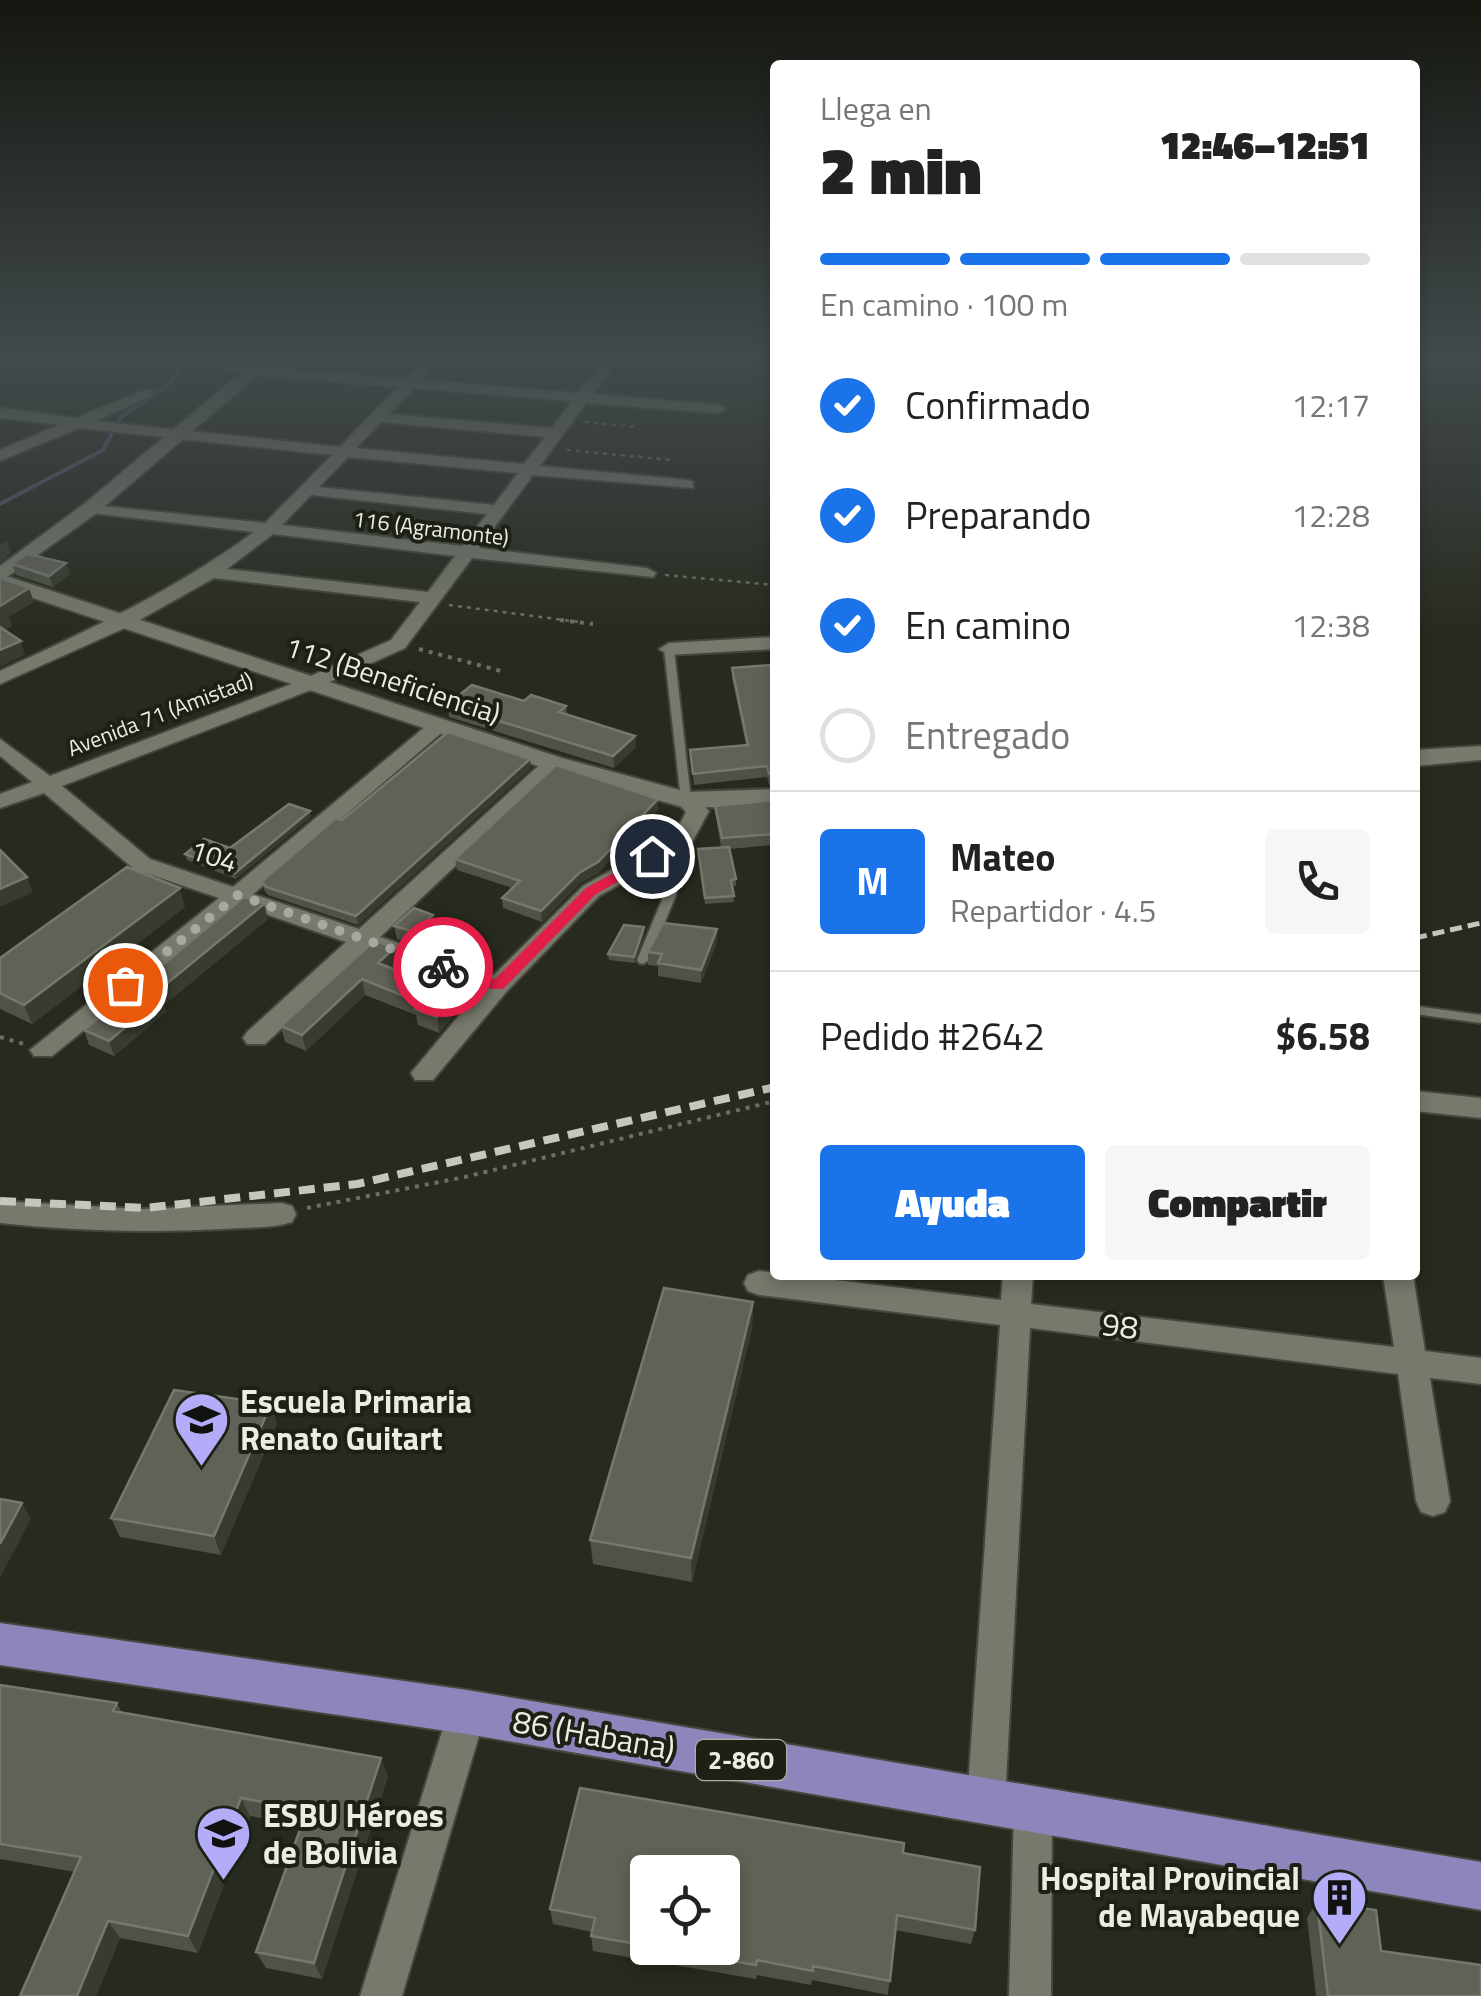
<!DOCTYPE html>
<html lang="es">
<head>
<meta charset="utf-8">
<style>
  body { margin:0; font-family:"Titillium Web",sans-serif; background:#f6f6f6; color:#222; height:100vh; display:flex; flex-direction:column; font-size:38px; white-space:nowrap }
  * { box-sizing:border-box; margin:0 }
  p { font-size:32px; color:#767676 }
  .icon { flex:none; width:55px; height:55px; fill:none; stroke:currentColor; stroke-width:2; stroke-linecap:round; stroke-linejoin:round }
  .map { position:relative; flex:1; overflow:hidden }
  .details { position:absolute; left:770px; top:60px; width:650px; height:1220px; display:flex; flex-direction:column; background:#fff; border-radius:10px; box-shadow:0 5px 15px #0003 }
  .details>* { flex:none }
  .fabs { position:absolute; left:630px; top:1855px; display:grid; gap:20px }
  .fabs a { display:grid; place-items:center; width:110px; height:110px; border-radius:10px; background:#fff; box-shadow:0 5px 15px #0003; font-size:50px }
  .pin { position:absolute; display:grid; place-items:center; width:85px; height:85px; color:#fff; margin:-42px; border:5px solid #fff; border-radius:50%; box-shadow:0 2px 10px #0007 }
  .courier { position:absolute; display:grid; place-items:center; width:100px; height:100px; margin:-50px; border:8px solid #e11d48; border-radius:50%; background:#fff; color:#222; box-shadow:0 2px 12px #0007 }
  .headline em { font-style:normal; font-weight:800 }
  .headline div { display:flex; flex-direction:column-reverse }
  .headline { display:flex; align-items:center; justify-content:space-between; height:170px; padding:0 50px }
  h1 { font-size:65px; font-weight:800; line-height:75px }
  .bar { display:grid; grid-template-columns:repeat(4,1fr); gap:15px 10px; align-content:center; height:120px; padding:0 50px }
  .bar i { height:12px; border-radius:8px; background:#e0e0e0 }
  .bar .active { background:#1a73e8 }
  .bar p { grid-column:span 4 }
  .line { display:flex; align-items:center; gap:25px; padding:0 50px; border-top:2px solid #e0e0e0 }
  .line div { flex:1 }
  .round { display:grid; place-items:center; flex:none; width:105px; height:105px; border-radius:10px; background:#f6f6f6 }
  ol { padding:0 50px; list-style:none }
  li { display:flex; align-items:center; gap:30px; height:110px }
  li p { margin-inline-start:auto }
  li .icon { padding:10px; border-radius:50%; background:#1a73e8; color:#fff; stroke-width:4 }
  li:last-child { color:#767676 }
  li i { width:55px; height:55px; border:5px solid #e0e0e0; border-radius:50% }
  .button { display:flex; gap:20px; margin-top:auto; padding:20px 50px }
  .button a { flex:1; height:115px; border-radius:10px; background:#1a73e8; color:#fff; font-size:40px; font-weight:800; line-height:115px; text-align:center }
  .button a+a { background:#f6f6f6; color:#222 }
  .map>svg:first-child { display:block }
</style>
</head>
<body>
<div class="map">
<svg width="1481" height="1996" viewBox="0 0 1481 1996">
  <rect width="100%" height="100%" fill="#272a1e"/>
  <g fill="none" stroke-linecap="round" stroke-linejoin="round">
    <!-- stream -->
    <path stroke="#564e6d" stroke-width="4" d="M0,504L103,450L121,417L169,385L184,361"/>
    <defs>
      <path id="service" d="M669,646L674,649L691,800L686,803L681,800L664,649Z
        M683,836L689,839L677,870L676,895L649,960L643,964L639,963L637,960L664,895L665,870L677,839Z
        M1415,1006L1481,1015V1023L1415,1014Z"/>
      <path id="minor" d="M183,361L406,379L424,361H439L421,380L578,393L603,361H617L593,394L719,405L726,409L719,413L586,403L540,466L687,480L693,482V488L533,475L479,548L647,568L656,573L653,577L472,558L405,648L316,688L62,786L150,859L233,887L432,721H446V729L253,894L359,929L546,759H560L563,763L560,767L380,937L494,975L583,886L674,835L686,812L675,800L678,795H694L709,811L691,844L599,896L507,991L433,1080H415L411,1073L482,988L367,949L265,1044H247L243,1038L247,1032L346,942L240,905L52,1056H34L30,1050L219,898L134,869L44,793L0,808V794L32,782L0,756V739L50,776L302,680L391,640L420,602L214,578L127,627L0,684V671C89,630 175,590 254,532L91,513L85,512V504L265,523L332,455L79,428L0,461V450L59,425L0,418V408L76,418L147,389L154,393L152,396L95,421L340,447L398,387L255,375ZM414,388L572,401L552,428L389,414ZM381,422L545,437L524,464L356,448ZM348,457L518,473L494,505L319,487ZM311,495L487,514L462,546L282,525ZM273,534L455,556L428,592L227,569Z
        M775,637V649L669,655L659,649L669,643Z
        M1415,1091L1481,1098V1118L1415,1111Z
        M0,1201L141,1209L282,1203L292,1206L296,1214L292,1222C271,1229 246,1227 223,1229C149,1233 74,1231 0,1223Z
        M759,1271L1001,1300L1003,1275H1033L1031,1304L1394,1347L1383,1275H1413L1425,1351L1481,1358V1384L1430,1378L1450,1501L1445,1512L1433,1516L1421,1512L1416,1501L1398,1374L1030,1328L1005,1803L1000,1817L986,1822L972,1817L967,1803L1000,1325L759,1295L748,1291L744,1283L748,1275Z
        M467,1694L480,1699L486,1712L402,1996H360L448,1712L454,1699Z
        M1033,1792L1047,1797L1052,1811L1051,1996H1009L1014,1811L1019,1797Z"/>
      <path id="tertiary" d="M0,574L562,758L687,792L775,789V805L686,808L544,768L0,587Z
        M1481,746V760L1415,766V750Z"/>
      <path id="secondary" d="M0,361H12L0,368Z
        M255,361H274L98,512L0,582V566L84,504Z"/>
      <path id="primary" d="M0,1623L467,1690L1481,1862V1910L467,1734L0,1665Z"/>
    </defs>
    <!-- service casing -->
    <use href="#service" stroke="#45473d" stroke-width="4"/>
    <!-- minor casing -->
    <use href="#minor" stroke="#45473d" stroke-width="4"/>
    <!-- tertiary casing -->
    <use href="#tertiary" stroke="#45473d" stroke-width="4"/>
    <!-- secondary casing -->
    <use href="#secondary" stroke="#45473d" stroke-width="4"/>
    <!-- primary casing -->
    <use href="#primary" stroke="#45473d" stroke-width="4"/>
    <!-- path-far1 -->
    <path stroke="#6d6f65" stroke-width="2.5" stroke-dasharray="4 5" stroke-linecap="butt" d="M585,422L635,427
      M567,450L672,460
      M665,575L775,585
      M449,605L579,622"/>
    <!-- path -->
    <path stroke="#6d6f65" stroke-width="4" stroke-dasharray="4 6" stroke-linecap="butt" d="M560,620L593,624
      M419,649L501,671
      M0,1037L24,1044
      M307,1208L465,1177L775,1101"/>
    <!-- service -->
    <use href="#service" fill="#76796c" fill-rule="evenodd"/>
    <!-- minor -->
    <use href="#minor" fill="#76796c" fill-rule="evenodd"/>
    <!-- tertiary -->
    <use href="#tertiary" fill="#76796c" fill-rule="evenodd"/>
    <!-- secondary -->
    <use href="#secondary" fill="#76796c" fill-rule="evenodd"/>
    <!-- primary -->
    <use href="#primary" fill="#8c86bc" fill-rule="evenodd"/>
    <!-- rail-far1 -->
    <path stroke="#c5c7bf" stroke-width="5" stroke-dasharray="12 6" stroke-linecap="butt" d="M1415,938L1481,923"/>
    <!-- rail -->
    <path stroke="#c5c7bf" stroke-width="8" stroke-dasharray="16 9" stroke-linecap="butt" d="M0,1201L146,1208L357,1184L775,1087"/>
  </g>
  <!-- wall -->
  <path fill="#4f5246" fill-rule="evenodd" d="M12,564L70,574L53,587L16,575Z
    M732,668L775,689V786L769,785L767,777L694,785L690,750L746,745L732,678Z
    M524,701L566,706L567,715L635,736L636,747L614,768L449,717L447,705Z
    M531,768L358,925L268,895L264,890L262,881L342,820Z
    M775,800V852L773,845L730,849L736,879V886H732L734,902L705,904L698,849L721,847L716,817L715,806Z
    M658,810L598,873L580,883L542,922L503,908L502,898L512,888L457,870L455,859Z
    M311,817L236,879L187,860L185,854L230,848Z
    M185,907L32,1024L0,1009V958Z
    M433,915L435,928L417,945L397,939L394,926Z
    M268,919L164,1005L166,1012L114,1056L89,1045L84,1030Z
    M644,927V934L635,963L609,960L608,954Z
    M717,942L701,983L658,976V966L648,965V952Z
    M395,947L398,963L392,969L437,986L474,992L439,1033L418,1025L416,1015L365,995L306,1051L285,1042L281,1026Z
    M753,1302L752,1328L692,1582L593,1564L590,1540Z
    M277,1423L221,1555L120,1537L111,1518Z
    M0,1685L117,1703L122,1713L388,1776L322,1979L266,1968L256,1952L301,1825L250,1816L198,1953L120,1938L96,1996H20L75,1872L0,1859Z
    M580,1788L904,1843L903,1853L980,1867L975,1930L971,1944L895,1930L888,1995L812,1980L811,1985L757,1975L756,1979L593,1951L591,1936L592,1932L553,1924L550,1909ZM648,1872H722V1948H648Z
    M1317,1902L1381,1951L1481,1996H1316L1307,1918Z"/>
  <!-- shaded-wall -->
  <path fill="#383b2f" d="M7,540L11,553L0,563V545Z
    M66,563L70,574L53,587L49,576Z
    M29,588L34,602L9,617L12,626L0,633V606Z
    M21,641L25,655L0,667V650Z
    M635,736L636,747L614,768L613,756Z
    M530,759L531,768L358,925L356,916Z
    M658,799V810L598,873L580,883L542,922L541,911Z
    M310,811L311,817L236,879L235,873Z
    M27,877L33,892L0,907V889Z
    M180,888L185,907L32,1024L24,1005Z
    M264,904L268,919L164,1005L166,1012L114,1056L109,1041L154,994Z
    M433,915L435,928L417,945L415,932Z
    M644,927V934L635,963L634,957Z
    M717,929V942L701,983V970Z
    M395,947L398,963L381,979L378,963Z
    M471,976L474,992L439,1033L437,1017Z
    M362,979L365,995L306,1051L302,1035Z
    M753,1302L752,1328L692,1582L691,1558Z
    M271,1404L277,1423L221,1555L214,1536Z
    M22,1503L31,1519L0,1578V1544Z
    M381,1758L388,1776L322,1979L314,1963Z
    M241,1798L250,1816L198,1953L188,1936Z
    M108,1921L120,1938L96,1996H77Z"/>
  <!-- building -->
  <path fill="#606257" stroke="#75786d" stroke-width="2.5" d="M27,554L66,563L49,576L12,564Z
    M0,578L29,588L0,606Z
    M0,627L21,641L0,650Z
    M771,665L775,689V775L769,774L767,766L693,774L690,750L748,745L732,668Z
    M472,685L524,701L531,695L566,706L559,712L635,736L613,756L447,705Z
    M448,732L530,759L356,916L266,887L262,881L336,818L342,820Z
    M556,765L658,799L598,862L579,873L541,911L502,898L520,881L455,859Z
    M775,800V840L774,834L722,838L715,806Z
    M289,804L310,811L235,873L185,854L204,839L230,848Z
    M729,847L736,879L731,880L734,896L705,898L698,849Z
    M0,850L27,877L0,889Z
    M127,867L180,888L24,1005L0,993V958Z
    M244,897L264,904L154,994L161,997L109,1041L84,1030Z
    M414,908L433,915L415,932L394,926Z
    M663,923L717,929L701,970L658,963L662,954L648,952Z
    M624,925L644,927L634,957L608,954Z
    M374,941L395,947L378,963L437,986L452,970L471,976L437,1017L415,1009L421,1003L362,979L302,1035L281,1026Z
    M664,1288L753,1302L691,1558L590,1540Z
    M174,1390L271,1404L214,1536L111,1518Z
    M0,1499L22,1503L0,1544Z
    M0,1685L117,1703L113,1711L381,1758L314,1963L256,1952L307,1810L241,1798L188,1936L108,1921L77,1996H20L81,1857L0,1844Z
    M580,1788L904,1843L903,1853L980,1867L975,1930L897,1915L890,1981L813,1966V1971L757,1960L756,1965L656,1948H722V1872H648V1946L591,1936L595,1918L550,1909Z
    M1317,1902L1376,1910L1381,1951L1481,1965V1996H1328Z"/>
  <!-- sky -->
  <linearGradient id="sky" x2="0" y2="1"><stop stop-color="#151710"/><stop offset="0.56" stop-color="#414a4c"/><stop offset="1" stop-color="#414a4c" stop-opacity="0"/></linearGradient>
  <rect width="1481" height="641" fill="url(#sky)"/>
  <!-- route -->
  <path fill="#e11d48" d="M652,852L660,856L658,859L596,894L503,989H492L435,967L443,961L495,979L586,888Z"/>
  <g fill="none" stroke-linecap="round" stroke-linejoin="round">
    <!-- done -->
    <path stroke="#a6a99f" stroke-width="10" stroke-dasharray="0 18" d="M125,985L238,895L443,967"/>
  </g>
  <!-- icons -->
  <defs>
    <symbol id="school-pin" viewBox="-11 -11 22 30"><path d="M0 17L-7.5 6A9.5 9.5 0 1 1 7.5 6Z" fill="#b3adf9" stroke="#1d2015"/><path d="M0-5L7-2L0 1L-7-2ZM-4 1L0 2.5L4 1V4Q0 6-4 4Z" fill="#111"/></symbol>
    <symbol id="building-pin" viewBox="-11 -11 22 30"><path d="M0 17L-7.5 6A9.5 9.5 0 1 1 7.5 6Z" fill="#b3adf9" stroke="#1d2015"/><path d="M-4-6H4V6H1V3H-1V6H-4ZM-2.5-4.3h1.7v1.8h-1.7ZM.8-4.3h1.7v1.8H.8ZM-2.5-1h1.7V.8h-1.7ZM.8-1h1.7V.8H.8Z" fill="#111"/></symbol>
  </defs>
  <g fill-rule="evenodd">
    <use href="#school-pin" x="170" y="1388" width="63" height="86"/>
    <use href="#school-pin" x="192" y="1802" width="63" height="86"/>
    <use href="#building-pin" x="1308" y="1866" width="63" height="86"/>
  </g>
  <g text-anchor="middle" stroke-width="8" stroke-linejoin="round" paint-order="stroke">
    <!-- far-street labels -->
    <g font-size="22" fill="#ebede5" stroke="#1d2015">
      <text transform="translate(431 528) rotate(7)" y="8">116 (Agramonte)</text>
      <text transform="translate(160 714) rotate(-21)" y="8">Avenida 71 (Amistad)</text>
    </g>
    <!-- shield labels -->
    <rect fill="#1d2015" stroke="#adb0a7" stroke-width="2.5" x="696" y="1740" width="90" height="40" rx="8"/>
    <g font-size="25" font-weight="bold" fill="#ebede5">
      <text x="741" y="1769">2-860</text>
    </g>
    <!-- street labels -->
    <g font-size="28" fill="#ebede5" stroke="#1d2015">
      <text transform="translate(393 680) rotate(18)" y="10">112 (Beneficiencia)</text>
      <text transform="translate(214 856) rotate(18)" y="10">104</text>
    </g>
    <!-- near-street labels -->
    <g font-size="32" fill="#ebede5" stroke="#1d2015">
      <text transform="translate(1120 1326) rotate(7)" y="11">98</text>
      <text transform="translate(594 1735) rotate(10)" y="11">86 (Habana)</text>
    </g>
    <!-- near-poi labels -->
    <g font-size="32" font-weight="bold" fill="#ebede5" stroke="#1d2015" text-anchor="start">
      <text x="240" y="1413">Escuela Primaria<tspan x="240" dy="37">Renato Guitart</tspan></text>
      <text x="263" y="1827">ESBU Héroes<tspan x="263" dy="37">de Bolivia</tspan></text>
      <text x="1300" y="1890" text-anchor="end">Hospital Provincial<tspan x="1300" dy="37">de Mayabeque</tspan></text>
    </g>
  </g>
</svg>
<div class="fabs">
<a><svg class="icon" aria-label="locate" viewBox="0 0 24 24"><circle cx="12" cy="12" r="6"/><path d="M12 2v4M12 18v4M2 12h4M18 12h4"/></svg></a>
</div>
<div class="pin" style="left:125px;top:985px;background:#ea580c"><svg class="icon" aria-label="bag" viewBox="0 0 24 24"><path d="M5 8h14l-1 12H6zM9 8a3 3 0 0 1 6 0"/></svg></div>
<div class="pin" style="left:652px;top:856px;background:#1f2937"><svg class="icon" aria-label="home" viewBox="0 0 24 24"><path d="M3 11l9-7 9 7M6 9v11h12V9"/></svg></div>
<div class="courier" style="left:443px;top:967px"><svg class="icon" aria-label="bike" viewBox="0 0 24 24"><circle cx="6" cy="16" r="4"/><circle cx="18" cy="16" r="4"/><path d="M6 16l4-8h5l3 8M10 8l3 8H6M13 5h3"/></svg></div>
<section class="details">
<div class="headline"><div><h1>2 min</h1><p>Llega en</p></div><em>12:46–12:51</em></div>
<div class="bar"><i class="active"></i><i class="active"></i><i class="active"></i><i></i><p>En camino · 100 m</p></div>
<ol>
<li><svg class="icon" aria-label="check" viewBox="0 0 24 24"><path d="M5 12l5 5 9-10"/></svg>Confirmado<p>12:17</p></li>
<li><svg class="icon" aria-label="check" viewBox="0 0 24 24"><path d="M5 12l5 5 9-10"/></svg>Preparando<p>12:28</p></li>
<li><svg class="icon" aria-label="check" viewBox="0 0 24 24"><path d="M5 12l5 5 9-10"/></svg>En camino<p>12:38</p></li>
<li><i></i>Entregado</li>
</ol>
<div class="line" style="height:180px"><b class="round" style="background:#1a73e8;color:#fff">M</b><div><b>Mateo</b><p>Repartidor · 4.5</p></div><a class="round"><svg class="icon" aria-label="phone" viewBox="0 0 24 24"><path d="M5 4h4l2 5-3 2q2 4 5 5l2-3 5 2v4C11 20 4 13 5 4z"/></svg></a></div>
<div class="line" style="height:130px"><div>Pedido #2642</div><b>$6.58</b></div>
<div class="button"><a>Ayuda</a><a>Compartir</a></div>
</section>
</div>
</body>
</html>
